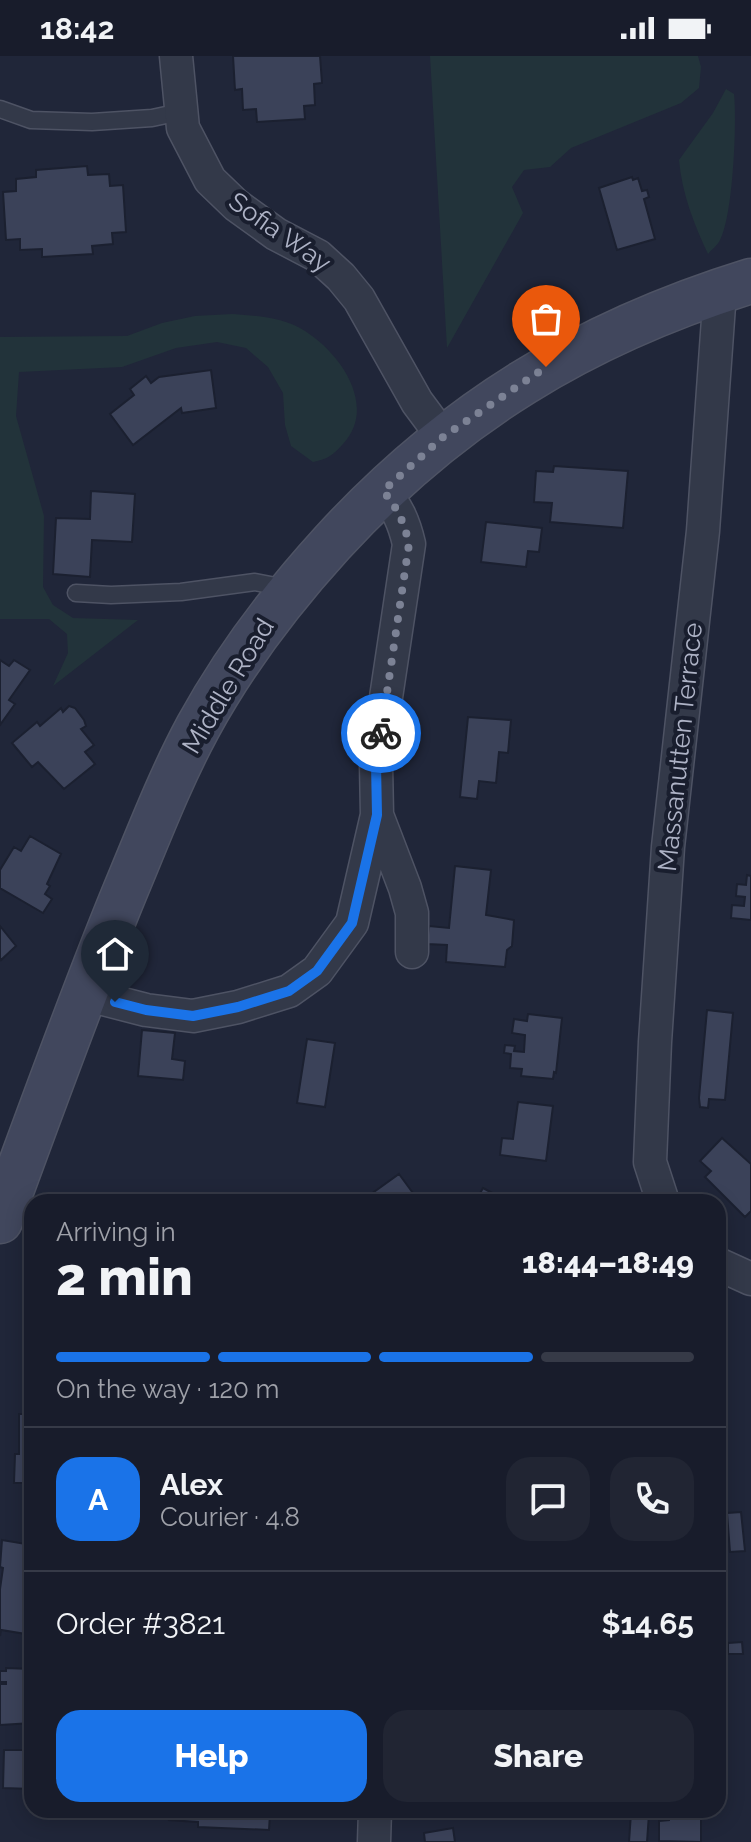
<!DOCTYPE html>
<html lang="en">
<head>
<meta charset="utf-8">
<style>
  body { margin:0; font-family:Raleway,sans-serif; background:#212533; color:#f1f3f6; height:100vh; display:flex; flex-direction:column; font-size:30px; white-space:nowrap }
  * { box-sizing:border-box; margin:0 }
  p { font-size:26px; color:#9fa1a9 }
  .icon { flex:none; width:44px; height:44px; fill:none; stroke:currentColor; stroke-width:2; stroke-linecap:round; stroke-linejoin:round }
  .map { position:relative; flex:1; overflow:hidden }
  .details { position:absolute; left:24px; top:1138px; width:702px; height:624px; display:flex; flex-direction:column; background:#181c2b; border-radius:24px; box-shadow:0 4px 20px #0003,0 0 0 2px #363a47 }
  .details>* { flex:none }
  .pin { position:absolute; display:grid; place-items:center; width:68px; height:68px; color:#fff; margin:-82px -34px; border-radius:50% 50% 50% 0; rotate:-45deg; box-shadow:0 0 8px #0007 }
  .pin .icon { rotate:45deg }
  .courier { position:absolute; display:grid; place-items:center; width:80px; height:80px; margin:-40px; border:6px solid #1a73e8; border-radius:50%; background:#fff; color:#222; box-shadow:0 2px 10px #0007 }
  .overview em { font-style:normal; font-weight:800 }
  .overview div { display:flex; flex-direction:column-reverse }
  .overview { display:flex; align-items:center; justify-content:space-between; height:136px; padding:0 32px }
  h1 { font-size:52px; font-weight:800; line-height:60px }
  .bar { display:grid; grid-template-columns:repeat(4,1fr); gap:12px 8px; align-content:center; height:96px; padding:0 32px }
  .bar i { height:10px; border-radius:6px; background:#363a47 }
  .bar .active { background:#1a73e8 }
  .bar p { grid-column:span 4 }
  .line { display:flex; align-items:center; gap:20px; padding:0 32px; border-top:2px solid #363a47 }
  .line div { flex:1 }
  .round { display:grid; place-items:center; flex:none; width:84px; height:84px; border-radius:24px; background:#212533 }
  .button { display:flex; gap:16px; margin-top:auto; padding:16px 32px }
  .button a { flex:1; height:92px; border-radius:24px; background:#1a73e8; color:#fff; font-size:32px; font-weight:800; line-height:92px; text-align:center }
  .button a+a { background:#212533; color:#f1f3f6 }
  .status { display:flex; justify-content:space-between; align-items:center; height:56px; padding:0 40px; background:#181c2b; direction:ltr }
  .status svg { height:22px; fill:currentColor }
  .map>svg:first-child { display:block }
</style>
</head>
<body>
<div class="status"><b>18:42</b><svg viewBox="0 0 49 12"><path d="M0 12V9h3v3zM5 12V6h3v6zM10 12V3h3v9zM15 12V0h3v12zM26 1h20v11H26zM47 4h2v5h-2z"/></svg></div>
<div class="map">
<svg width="751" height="1786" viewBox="0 0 751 1786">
  <rect width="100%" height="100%" fill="#202639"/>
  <!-- green -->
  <path fill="#22333a" d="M430,0H698L701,11L699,32L681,47L571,92L550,111L524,114L512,131L523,157L447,292Z
    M726,33L734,38C737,66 733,160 720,184C718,189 711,194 708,198C694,168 682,138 679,104L713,57Z
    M233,258C258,260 283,261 305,275C340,297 378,350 343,388C333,399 328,403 313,406L291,390L285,369L283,337L268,311L246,292L217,286L176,292L122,311L19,316L16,360L44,460L43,531L53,549L73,562L138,564L53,630L68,597L67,578L49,563H0V281L127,280L162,267L195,260Z"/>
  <!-- building -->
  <path fill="#3b4259" stroke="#1b2030" stroke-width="2" d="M233,0H320L322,27L314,28L315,49L304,50L305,63L257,66L256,53L243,54L242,33L235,34Z
    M87,110L88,119L109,118L110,130L123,129L126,176L112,177L113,188L92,190L93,198L42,201V193L20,194V183L6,184L3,136L16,135V123L36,121V114Z
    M632,121L633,124L638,122L642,135L647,134L649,141L644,143L655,183L617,194L599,132Z
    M211,314L216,352L182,357L181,352L133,389L110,358L134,339L130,333L146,320L151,327L159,321Z
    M554,410L628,415L623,472L550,466L552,447L534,446L536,415L553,416Z
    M91,435L135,438L132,486L92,484L90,521L53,518L56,462L90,463Z
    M486,466L542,472L539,496L528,495L526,511L481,506Z
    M0,604L9,610L14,604L30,614L9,644L15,648L0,669Z
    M69,650L75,652L84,664L86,670L81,673L94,689L85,696L95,708L64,733L38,706L32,711L12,687L37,666L40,670L61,652L63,656Z
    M468,661L511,664L508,697L499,696L496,727L479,725L477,743L460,741Z
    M30,780L61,798L47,828L50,830L45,838L52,843L43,857L0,832V814L14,791L21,795Z
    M455,810L491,814L486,859L514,864L512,890L507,894L505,911L446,906L447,889L427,888L429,870L449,872Z
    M747,819L751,820V864L731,862L732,849L744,850L745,841L736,840L737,828L746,829Z
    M0,870L16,890L1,904L0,902Z
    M707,954L733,957L725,1044L709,1043L708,1052L700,1051L699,1042Z
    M528,958L562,962L556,1017L554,1016L553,1023L521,1020L522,1013L510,1012L511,998L504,997L505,989L515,990L514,995L524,996L525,979L512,977L514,963L527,965Z
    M142,974L175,977L172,1003L185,1005L183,1024L138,1020Z
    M307,983L335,987L325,1051L297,1047Z
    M518,1046L553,1050L546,1105L500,1099L502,1082L513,1083Z
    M722,1082L751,1108V1155L745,1161L705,1121L711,1115L700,1105Z
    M399,1118L418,1144L416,1146H360Z
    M483,1132L509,1146H475Z
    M19,1358H32V1427H14L15,1398H19Z
    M741,1456L745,1495L730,1496L727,1457Z
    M2,1484L32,1489V1544L26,1578L1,1574L0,1580V1533L3,1512L0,1511Z
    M742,1586L743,1598H728V1587Z
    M6,1612L32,1613V1667L0,1669V1628H6V1626H0V1615H6Z
    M4,1694H32V1733L3,1732Z
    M170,1754H257L256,1757L270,1758L269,1774L198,1771V1766L169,1764Z
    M631,1757L649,1758L647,1786H629Z
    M669,1759L701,1760V1786L659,1785V1765L669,1764Z
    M453,1772L455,1786H425L424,1777Z"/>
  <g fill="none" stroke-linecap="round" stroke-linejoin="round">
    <defs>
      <path id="lane" d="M0,53L31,64L92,66L152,62L180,56
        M76,537L111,539L181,536L255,526L286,532"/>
      <path id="street" d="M176,0L183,72L210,124L236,149L276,178L318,200L341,221L359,243L417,346L443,381
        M383,435C397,451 404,466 409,488L376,708L377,759L405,832L412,857V896
        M84,938L146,954L193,960L238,951L289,935L317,915L352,867L377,759
        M663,1146L650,1106L655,986L668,791L703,475L720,235
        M718,1208L751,1223
        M374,1786L375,1754"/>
      <path id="secondary" d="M0,1165C41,1054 81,942 126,833C149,778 170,723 198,671C235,603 280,544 332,487C451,357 583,277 751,225"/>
    </defs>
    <!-- lane casing -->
    <use href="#lane" stroke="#4e5364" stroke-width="19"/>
    <!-- street casing -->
    <use href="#street" stroke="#4e5364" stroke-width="35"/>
    <!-- secondary casing -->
    <use href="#secondary" stroke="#4e5364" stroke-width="47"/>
    <!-- lane -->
    <use href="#lane" stroke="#333949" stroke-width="16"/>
    <!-- street -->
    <use href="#street" stroke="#333949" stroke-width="32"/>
    <!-- secondary -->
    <use href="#secondary" stroke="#41475d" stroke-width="44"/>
  </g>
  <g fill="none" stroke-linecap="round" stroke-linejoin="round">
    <!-- done -->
    <path stroke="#7c8295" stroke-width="8" stroke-dasharray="0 14.4" d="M381,677L409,488C404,466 397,451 383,435L443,381L546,311"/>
    <!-- route -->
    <path stroke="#1a73e8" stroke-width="10" d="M115,946L146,954L193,960L238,951L289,935L317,915L352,867L377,759L376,708L381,677"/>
  </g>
  <g text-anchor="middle" stroke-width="8" stroke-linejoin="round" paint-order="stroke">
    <!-- street labels -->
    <g font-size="26" fill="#aeb3c6" stroke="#191e2e">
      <text transform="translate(280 176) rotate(35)" y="9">Sofia Way</text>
      <text transform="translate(228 630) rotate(-59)" y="9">Middle Road</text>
      <text transform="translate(680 691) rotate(-84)" y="9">Massanutten Terrace</text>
    </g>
  </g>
</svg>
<div class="pin" style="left:546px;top:311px;background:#ea580c"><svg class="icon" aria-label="bag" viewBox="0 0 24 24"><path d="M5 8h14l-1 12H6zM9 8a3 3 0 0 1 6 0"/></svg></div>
<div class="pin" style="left:115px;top:946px;background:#1f2937"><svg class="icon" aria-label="home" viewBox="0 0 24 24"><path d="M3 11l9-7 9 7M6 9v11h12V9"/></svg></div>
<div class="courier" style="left:381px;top:677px"><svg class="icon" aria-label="bike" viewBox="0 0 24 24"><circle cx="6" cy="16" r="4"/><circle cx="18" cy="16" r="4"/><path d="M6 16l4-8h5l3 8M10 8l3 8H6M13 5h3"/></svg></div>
<section class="details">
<div class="overview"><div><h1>2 min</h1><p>Arriving in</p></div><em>18:44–18:49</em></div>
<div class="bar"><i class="active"></i><i class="active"></i><i class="active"></i><i></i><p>On the way · 120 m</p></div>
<div class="line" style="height:144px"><b class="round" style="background:#1a73e8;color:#fff">A</b><div><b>Alex</b><p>Courier · 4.8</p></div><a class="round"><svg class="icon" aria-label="chat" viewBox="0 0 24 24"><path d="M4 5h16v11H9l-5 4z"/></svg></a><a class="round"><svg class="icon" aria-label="phone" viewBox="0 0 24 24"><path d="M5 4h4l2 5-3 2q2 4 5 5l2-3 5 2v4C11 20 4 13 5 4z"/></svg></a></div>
<div class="line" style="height:104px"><div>Order #3821</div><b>$14.65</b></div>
<div class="button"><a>Help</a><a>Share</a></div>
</section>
</div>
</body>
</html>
